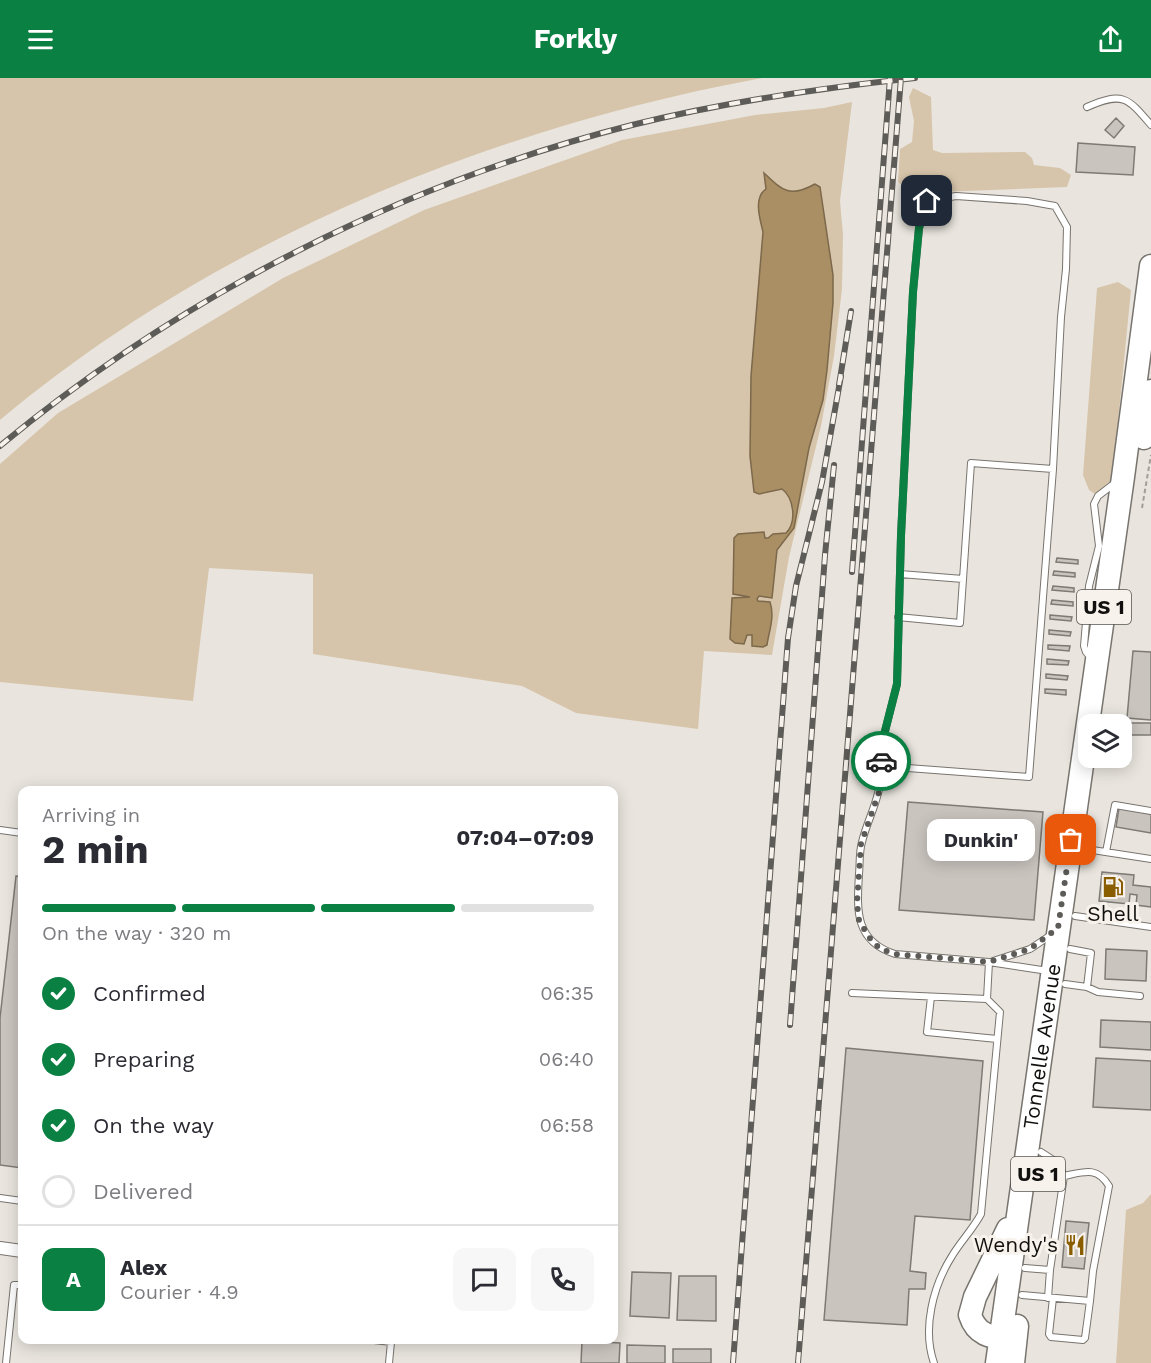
<!DOCTYPE html>
<html lang="en">
<head>
<meta charset="utf-8">
<style>
  body { margin:0; font-family:"Work Sans",sans-serif; background:#f7f7f7; color:#2b2b33; height:100vh; display:flex; flex-direction:column; font-size:22px; white-space:nowrap }
  * { box-sizing:border-box; margin:0 }
  p { font-size:20px; color:#7c7c81 }
  .icon { flex:none; width:33px; height:33px; fill:none; stroke:currentColor; stroke-width:2; stroke-linecap:round; stroke-linejoin:round }
  .map { position:relative; flex:1; overflow:hidden }
  .panel { position:absolute; left:18px; top:708px; width:600px; height:558px; display:flex; flex-direction:column; background:#fff; border-radius:12px; box-shadow:0 3px 15px #0003 }
  .panel>* { flex:none }
  .fabs { position:absolute; left:1078px; top:636px; display:grid; gap:12px }
  .fabs a { display:grid; place-items:center; width:54px; height:54px; border-radius:12px; background:#fff; box-shadow:0 3px 15px #0003; font-size:30px }
  .pin { position:absolute; display:grid; place-items:center; width:51px; height:51px; color:#fff; margin:-26px; border-radius:12px; box-shadow:0 3px 9px #0006 }
  .courier { position:absolute; display:grid; place-items:center; width:60px; height:60px; margin:-30px; border:4px solid #0b8043; border-radius:50%; background:#fff; color:#222; box-shadow:0 2px 8px #0007 }
  .bubble { position:absolute; height:42px; border-radius:12px; background:#fff; box-shadow:0 3px 15px #0003; font-size:20px; font-weight:700; line-height:42px; text-align:center }
  .head em { font-style:normal; font-weight:700 }
  .head div { display:flex; flex-direction:column-reverse }
  .head { display:flex; align-items:center; justify-content:space-between; height:102px; padding:0 24px }
  h1 { font-size:39px; font-weight:700; line-height:45px }
  .bar { display:grid; grid-template-columns:repeat(4,1fr); gap:9px 6px; align-content:center; height:72px; padding:0 24px }
  .bar i { height:8px; border-radius:4px; background:#e1e1e2 }
  .bar .current { background:#0b8043 }
  .bar p { grid-column:span 4 }
  .line { display:flex; align-items:center; gap:15px; padding:0 24px; border-top:2px solid #e1e1e2 }
  .line div { flex:1 }
  .round { display:grid; place-items:center; flex:none; width:63px; height:63px; border-radius:12px; background:#f7f7f7 }
  ol { padding:0 24px; list-style:none }
  li { display:flex; align-items:center; gap:18px; height:66px }
  li p { margin-inline-start:auto }
  li .icon { padding:6px; border-radius:50%; background:#0b8043; color:#fff; stroke-width:4 }
  li:last-child { color:#7c7c81 }
  li i { width:33px; height:33px; border:3px solid #e1e1e2; border-radius:50% }
  header { display:flex; justify-content:space-between; align-items:center; height:78px; padding:0 24px; background:#0b8043; color:#fff; font-size:27px; font-weight:700 }
  .map>svg:first-child { display:block }
</style>
</head>
<body>
<header><svg class="icon" aria-label="menu" viewBox="0 0 24 24"><path d="M4 6h16M4 12h16M4 18h16"/></svg>Forkly<svg class="icon" aria-label="share" viewBox="0 0 24 24"><path d="M12 15V3M7 8l5-5 5 5M5 13v7h14v-7"/></svg></header>
<div class="map">
<svg width="1151" height="1285" viewBox="0 0 1151 1285">
  <rect width="100%" height="100%" fill="#e9e5de"/>
  <!-- green -->
  <path fill="#d7c5ab" d="M0,0H762C490,50 212,164 0,342Z
    M913,10L931,19L933,72L942,75L1025,74L1032,80L1034,87L1060,90L1071,97L1067,109L912,115L898,104L900,71L912,64L914,43L909,19Z
    M852,24L840,123L843,157L842,211L834,278L821,348L789,479L772,577L704,573L698,651L576,635L522,608L313,576V496L209,490L193,623L0,604V386L58,335L283,200L424,132L622,62L755,37L824,30Z
    M1118,204L1131,212L1113,395L1112,402L1095,416L1089,412L1083,397L1097,210Z
    M1151,1116V1285H1116L1126,1132L1143,1125Z"/>
  <!-- water -->
  <path fill="#aa8e64" stroke="#7c684a" stroke-width="1.5" d="M764,95C783,113 790,120 815,106L820,109L833,197V225L827,292L823,322L809,370L794,450L777,472L772,520L759,518L757,521L758,523L770,524C775,539 769,553 767,567L763,569L752,568V557H747L744,566L735,565L730,561L732,520L750,519L733,516L734,460L738,456L764,454L765,460H768L773,456L786,455C797,444 794,420 782,411L759,416L754,414L750,378L751,298L763,154C760,141 753,120 766,111Z"/>
  <!-- building -->
  <path fill="#c9c4be" stroke="#7e7a74" stroke-width="1.5" d="M1116,40L1124,48L1114,60L1105,52Z
    M1078,65L1135,69L1133,97L1076,94Z
    M1057,480L1078,482V486L1056,484Z
    M1054,493L1075,495V499L1053,497Z
    M1053,508L1074,510V514L1052,512Z
    M1052,522L1073,524V528L1051,526Z
    M1050,537L1072,539L1071,543L1050,541Z
    M1049,552L1071,554L1070,558L1049,556Z
    M1048,567L1070,568L1069,573L1048,571Z
    M1133,573L1151,574V642L1127,640Z
    M1047,581L1069,583L1068,587L1047,586Z
    M1046,596L1068,598L1067,602L1046,600Z
    M1045,611L1066,612V617L1045,615Z
    M1125,645H1151V657H1125Z
    M908,724L1043,734L1034,842L899,832Z
    M1119,730L1151,736V755L1116,749Z
    M1102,794L1134,797L1133,807L1151,809V829L1136,827L1137,817L1130,816L1129,826L1099,823Z
    M16,798L22,799V1090L0,1087V940Z
    M1106,871L1147,873L1146,903L1105,901Z
    M1101,942L1151,944V972L1100,969Z
    M846,970L983,983L970,1142L915,1138L910,1193L926,1195L925,1211H909L907,1247L824,1242Z
    M1096,980L1151,983V1032L1093,1029Z
    M1066,1143L1089,1145L1084,1191L1062,1189Z
    M632,1194L671,1195L669,1240L630,1238Z
    M679,1198H716V1243L677,1242Z
    M582,1263L620,1265L619,1285H581Z
    M627,1267L665,1268V1285H627Z
    M673,1271H711V1285H673Z"/>
  <g fill="none" stroke-linecap="round" stroke-linejoin="round">
    <defs>
      <path id="lane" d="M1087,29C1123,13 1128,20 1151,47
        M900,496L963,501
        M898,539L960,545L971,385L1053,391
        M1092,581L1086,574L1084,568L1089,508L1099,468L1094,426L1098,418L1115,405
        M881,688L883,661L897,606L901,457L913,214L919,150L927,123L956,118L1027,123L1055,128L1067,149L1066,191L1061,239L1053,391L1029,699L881,688C880,697 881,707 878,715C874,732 866,747 862,764C859,774 860,786 859,796C857,831 854,863 895,876L989,884L1048,893
        M0,752L22,755
        M1086,771L1151,781
        M1106,774L1115,727L1151,733
        M1075,838L1151,849
        M1070,871L1091,875L1087,909
        M993,883L1030,871L1051,857
        M1065,906L1087,909L1098,914L1140,918
        M852,915L987,921L1000,934L981,1136C973,1151 961,1163 952,1178C933,1208 922,1251 934,1285
        M931,919L927,954L997,961
        M987,921L989,884
        M1041,1074L1058,1085L1064,1098
        M0,1120L22,1123
        M1022,1217L1090,1223L1093,1193L1109,1108C1097,1088 1084,1094 1064,1098L1050,1192L1025,1190
        M1048,1220L1050,1192
        M1053,1220L1049,1256L1051,1259L1083,1262L1085,1260L1090,1223
        M374,1262L391,1264L389,1285
        M6,1285L14,1207H22"/>
      <path id="street" d="M0,1170L22,1173"/>
      <g id="highway">
        <path d="M1144,360L1151,313"/>
        <path d="M1008,1151L975,1219L970,1237C977,1259 993,1259 1014,1262"/>
        <path id="s1" d="M997,1285L1123,399L1151,188"/>
        <path d="M1013,1285L1017,1248"/>
      </g>
    </defs>
    <!-- lane casing -->
    <use href="#lane" stroke="#78746e" stroke-width="8"/>
    <!-- street casing -->
    <use href="#street" stroke="#78746e" stroke-width="14"/>
    <!-- highway casing -->
    <use href="#highway" stroke="#78746e" stroke-width="25"/>
    <!-- path -->
    <path stroke="#a19e99" stroke-width="2" stroke-dasharray="4.5 3" stroke-linecap="butt" d="M1142,430L1151,377"/>
    <!-- lane -->
    <use href="#lane" stroke="#fff" stroke-width="6"/>
    <!-- street -->
    <use href="#street" stroke="#fff" stroke-width="12"/>
    <!-- highway -->
    <use href="#highway" stroke="#fff" stroke-width="22"/>
    <defs>
      <path id="rail" d="M839,307L851,233
        M0,368C182,217 403,105 632,47C725,24 820,10 915,0
        M852,494L890,0
        M790,947L825,477L834,387
        M733,1285L788,560L796,508L822,404L841,298
        M798,1285L901,0"/>
    </defs>
    <!-- rail casing -->
    <use href="#rail" stroke="#5e5c58" stroke-width="6"/>
    <!-- rail -->
    <use href="#rail" stroke="#f7f2eb" stroke-width="4" stroke-dasharray="11" stroke-linecap="butt"/>
  </g>
  <g fill="none" stroke-linecap="round" stroke-linejoin="round">
    <!-- done -->
    <path stroke="#5d5b57" stroke-width="6" stroke-dasharray="0 10.8" d="M881,683L879,714L861,766L857,825L859,842L868,858L879,870L894,876L989,884L1030,871L1058,850L1071,762"/>
    <!-- route -->
    <path stroke="#0b8043" stroke-width="8" d="M881,683L883,661L897,606L901,458L913,214L919,150L927,123"/>
  </g>
  <!-- icons -->
  <defs>
    <symbol id="fuel-bare" viewBox="-9 -9 18 18"><path d="M-5.5-6h7V0h2V4h1.3V-2.5L3-4.5l.8-.8L6-3V5H2.5V1h-1V6h-7ZM-4.2-4.7v3.2H.2V-4.7Z" fill="#895d00" stroke="#f7f2eb" stroke-width="2.5" paint-order="stroke"/></symbol>
    <symbol id="restaurant-bare" viewBox="-9 -9 18 18"><path d="M-5-6h1v4h1v-4h1v4h1v-4h1v5L-1.5 .5V6h-2V.5L-5-1ZM5-6V6H3V1.5H1.5Q1.5-4 5-6Z" fill="#895d00" stroke="#f7f2eb" stroke-width="2.5" paint-order="stroke"/></symbol>
  </defs>
  <g fill-rule="evenodd">
    <use href="#fuel-bare" x="1098" y="794" width="30" height="30"/>
    <use href="#restaurant-bare" x="1060" y="1152" width="30" height="30"/>
  </g>
  <g text-anchor="middle" stroke-width="6" stroke-linejoin="round" paint-order="stroke">
    <!-- shield labels -->
    <g fill="#f7f2eb" stroke="#565450" stroke-width="1.5">
      <rect x="1077" y="512" width="54" height="34" rx="4.5"/>
      <rect x="1011" y="1079" width="54" height="34" rx="4.5"/>
    </g>
    <g font-size="20" font-weight="bold" fill="#11100e">
      <text x="1104" y="536">US 1</text>
      <text x="1038" y="1103">US 1</text>
    </g>
    <!-- poi labels -->
    <g font-size="21" fill="#11100e" stroke="#f7f2eb">
      <text x="1113" y="843">Shell</text>
      <text x="1058" y="1174" text-anchor="end">Wendy's</text>
    </g>
    <!-- street labels -->
    <g font-size="21" fill="#11100e" stroke="#f7f2eb">
      <text dy="7" stroke="none"><textPath href="#s1" startOffset="320">Tonnelle Avenue</textPath></text>
    </g>
  </g>
</svg>
<div class="fabs">
<a><svg class="icon" aria-label="layers" viewBox="0 0 24 24"><path d="M12 4l9 5-9 5-9-5zM3 14l9 5 9-5"/></svg></a>
</div>
<div class="pin" style="left:1071px;top:762px;background:#ea580c"><svg class="icon" aria-label="bag" viewBox="0 0 24 24"><path d="M5 8h14l-1 12H6zM9 8a3 3 0 0 1 6 0"/></svg></div>
<div class="pin" style="left:927px;top:123px;background:#1f2937"><svg class="icon" aria-label="home" viewBox="0 0 24 24"><path d="M3 11l9-7 9 7M6 9v11h12V9"/></svg></div>
<div class="courier" style="left:881px;top:683px"><svg class="icon" aria-label="car" viewBox="0 0 24 24"><path d="M5 17H2v-5l4-1 3-4h7l3 4 3 1v5h-3M9 17h6M6 11h13"/><circle cx="7" cy="17" r="2"/><circle cx="17" cy="17" r="2"/></svg></div>
<div class="bubble" style="left:927px;top:741px;width:108px">Dunkin'</div>
<section class="panel">
<div class="head"><div><h1>2 min</h1><p>Arriving in</p></div><em>07:04–07:09</em></div>
<div class="bar"><i class="current"></i><i class="current"></i><i class="current"></i><i></i><p>On the way · 320 m</p></div>
<ol>
<li><svg class="icon" aria-label="check" viewBox="0 0 24 24"><path d="M5 12l5 5 9-10"/></svg>Confirmed<p>06:35</p></li>
<li><svg class="icon" aria-label="check" viewBox="0 0 24 24"><path d="M5 12l5 5 9-10"/></svg>Preparing<p>06:40</p></li>
<li><svg class="icon" aria-label="check" viewBox="0 0 24 24"><path d="M5 12l5 5 9-10"/></svg>On the way<p>06:58</p></li>
<li><i></i>Delivered</li>
</ol>
<div class="line" style="height:108px"><b class="round" style="background:#0b8043;color:#fff">A</b><div><b>Alex</b><p>Courier · 4.9</p></div><a class="round"><svg class="icon" aria-label="chat" viewBox="0 0 24 24"><path d="M4 5h16v11H9l-5 4z"/></svg></a><a class="round"><svg class="icon" aria-label="phone" viewBox="0 0 24 24"><path d="M5 4h4l2 5-3 2q2 4 5 5l2-3 5 2v4C11 20 4 13 5 4z"/></svg></a></div>
</section>
</div>
</body>
</html>
